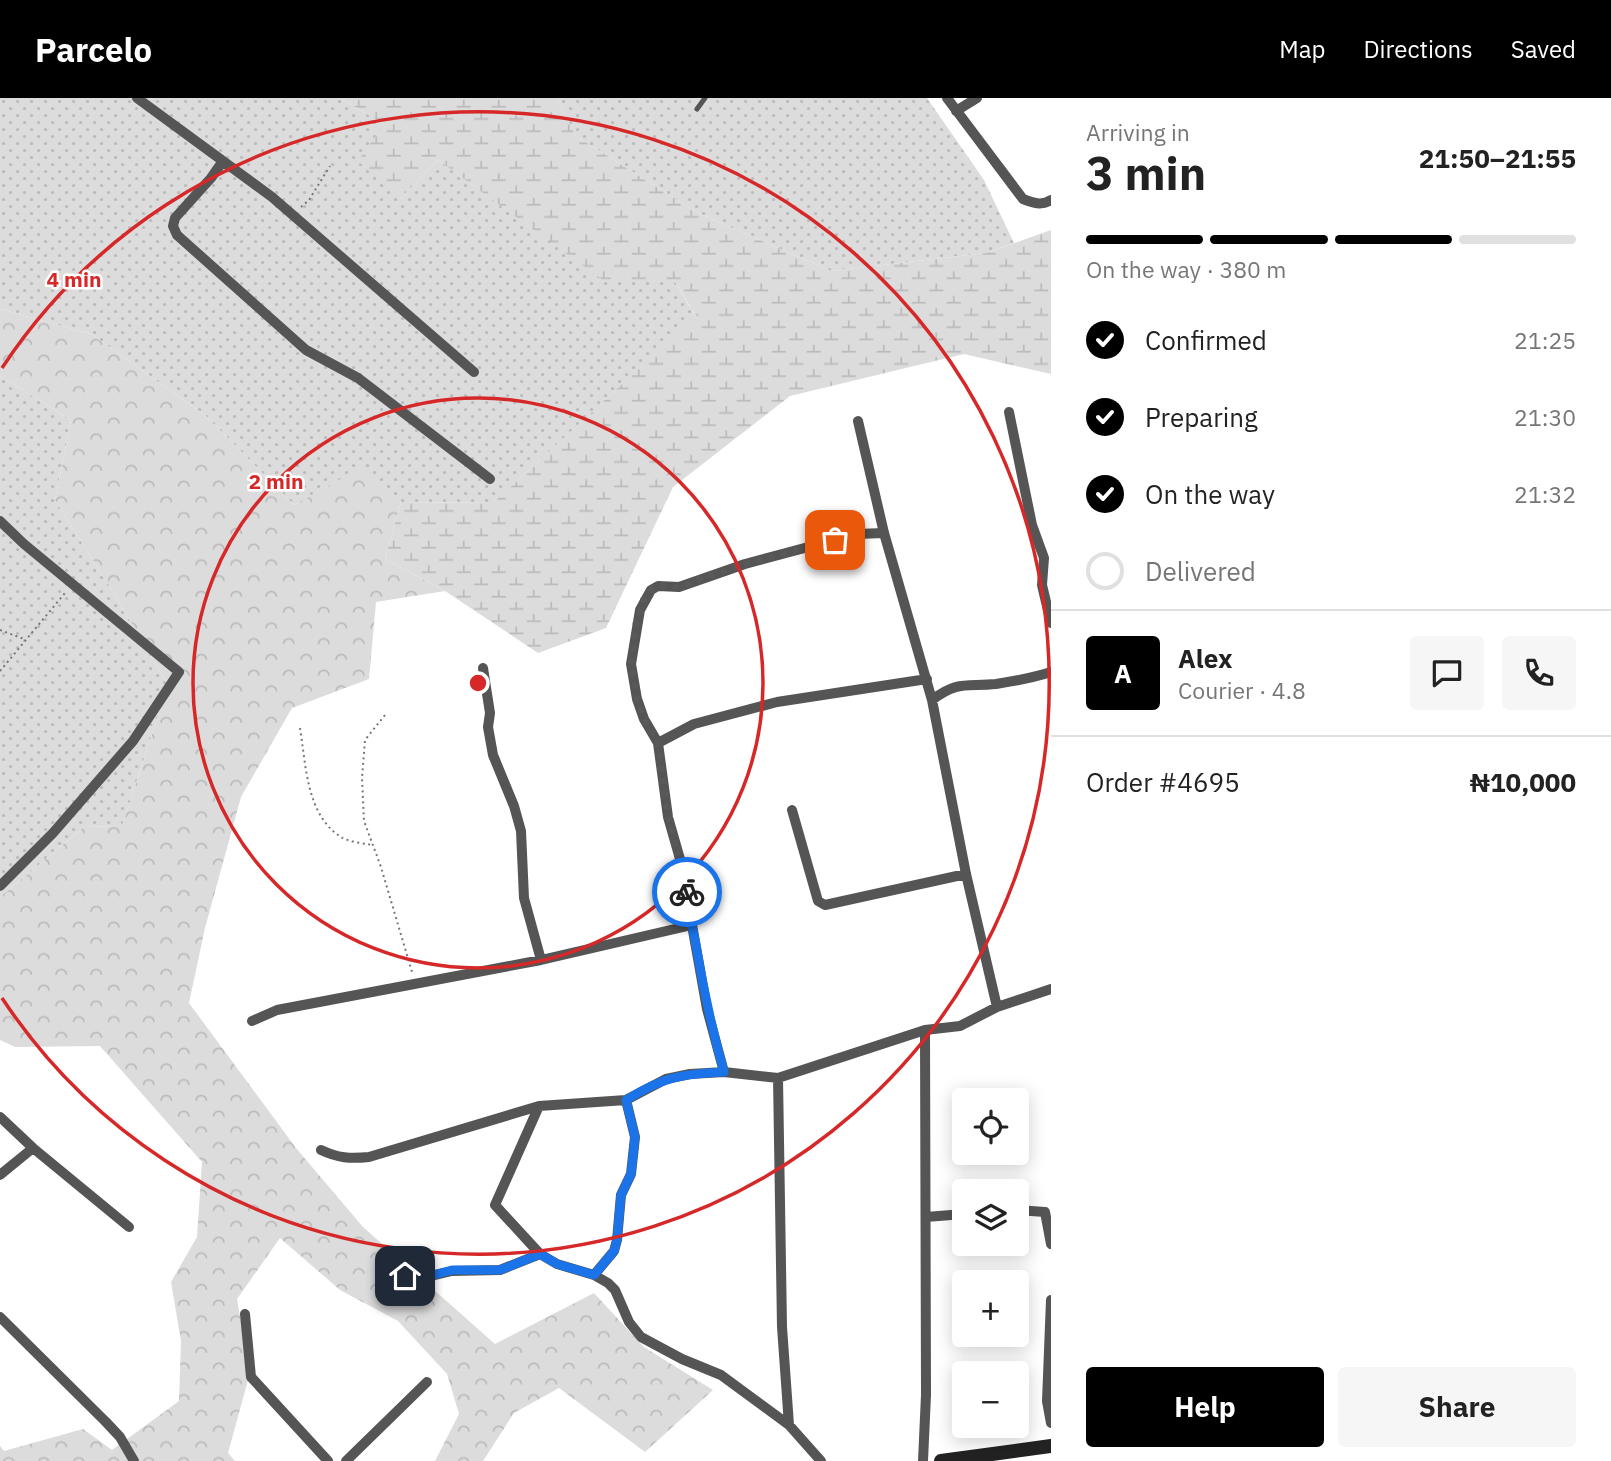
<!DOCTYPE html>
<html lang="en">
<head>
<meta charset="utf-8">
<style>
  body { margin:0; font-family:"IBM Plex Sans",sans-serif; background:#f6f6f6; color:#222; height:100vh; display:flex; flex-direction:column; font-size:26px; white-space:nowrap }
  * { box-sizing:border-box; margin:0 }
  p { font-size:23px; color:#767676 }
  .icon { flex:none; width:38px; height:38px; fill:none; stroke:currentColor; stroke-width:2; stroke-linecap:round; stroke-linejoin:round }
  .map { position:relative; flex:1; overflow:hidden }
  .drawer { display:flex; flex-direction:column; background:#fff; width:560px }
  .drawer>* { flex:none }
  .tools { position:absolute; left:952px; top:990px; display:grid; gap:14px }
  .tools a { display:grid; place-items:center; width:77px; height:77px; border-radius:7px; background:#fff; box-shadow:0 4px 18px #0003; font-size:35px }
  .pin { position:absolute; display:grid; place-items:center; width:60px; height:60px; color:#fff; margin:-30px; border-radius:14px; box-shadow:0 4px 10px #0006 }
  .courier { position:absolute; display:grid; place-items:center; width:70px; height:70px; margin:-35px; border:5px solid #1a73e8; border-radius:50%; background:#fff; color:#222; box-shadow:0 2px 9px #0007 }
  .overview em { font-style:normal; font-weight:800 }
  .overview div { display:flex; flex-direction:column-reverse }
  .overview { display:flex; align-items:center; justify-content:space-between; height:119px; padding:0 35px }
  h1 { font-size:46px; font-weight:800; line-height:52px }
  .bar { display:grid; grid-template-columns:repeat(4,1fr); gap:10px 7px; align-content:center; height:84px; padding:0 35px }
  .bar i { height:9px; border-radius:5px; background:#e0e0e0 }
  .bar .current { background:#000 }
  .bar p { grid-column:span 4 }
  .line { display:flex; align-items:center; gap:18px; padding:0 35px; border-top:2px solid #e0e0e0 }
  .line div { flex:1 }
  .round { display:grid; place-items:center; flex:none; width:74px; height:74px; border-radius:7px; background:#f6f6f6 }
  ol { padding:0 35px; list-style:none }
  li { display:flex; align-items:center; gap:21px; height:77px }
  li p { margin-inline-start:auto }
  li .icon { padding:7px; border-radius:50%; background:#000; color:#fff; stroke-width:4 }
  li:last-child { color:#767676 }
  li i { width:38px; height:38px; border:4px solid #e0e0e0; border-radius:50% }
  .action { display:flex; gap:14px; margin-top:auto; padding:14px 35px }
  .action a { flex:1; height:80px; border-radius:7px; background:#000; color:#fff; font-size:28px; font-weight:800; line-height:80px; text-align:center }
  .action a+a { background:#f6f6f6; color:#222 }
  header { display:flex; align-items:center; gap:42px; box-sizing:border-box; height:98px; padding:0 35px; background:#000; color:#fff }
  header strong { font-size:33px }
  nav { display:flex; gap:38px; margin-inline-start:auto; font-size:24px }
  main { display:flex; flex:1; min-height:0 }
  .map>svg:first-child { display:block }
</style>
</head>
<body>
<header>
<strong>Parcelo</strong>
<nav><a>Map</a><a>Directions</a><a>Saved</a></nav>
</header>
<main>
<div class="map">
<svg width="1051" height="1363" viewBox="0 0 1051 1363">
  <defs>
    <pattern id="grass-dots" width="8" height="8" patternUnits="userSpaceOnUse" patternTransform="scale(1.75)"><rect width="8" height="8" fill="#dcdcdc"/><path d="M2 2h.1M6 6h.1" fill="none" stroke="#bbb" stroke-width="1.8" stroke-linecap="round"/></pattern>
    <pattern id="forest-crowns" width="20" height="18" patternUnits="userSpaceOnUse" patternTransform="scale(1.75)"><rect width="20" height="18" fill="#dcdcdc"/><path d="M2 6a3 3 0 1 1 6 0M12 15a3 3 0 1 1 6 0" fill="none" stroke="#bbb"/></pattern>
    <pattern id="wetland-marsh" width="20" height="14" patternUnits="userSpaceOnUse" patternTransform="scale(1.75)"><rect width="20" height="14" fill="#dcdcdc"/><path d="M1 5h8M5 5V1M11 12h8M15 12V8" fill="none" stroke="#bbb"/></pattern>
  </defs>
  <rect width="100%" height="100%" fill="#fff"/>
  <!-- grass -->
  <path fill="url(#grass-dots)" d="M0,0H340L384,26L400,101L438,62L604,182H674L696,219L493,405L401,404L361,370L294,407L206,318L91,236L0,211Z
    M556,0H927L984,82L1014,145L986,155L831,173L698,115L576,38Z
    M0,278L71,322L55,402L110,489L168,587L122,728L84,729L0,799Z"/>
  <!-- forest -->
  <path fill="url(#forest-crowns)" d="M0,211L91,236L206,318L294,407L362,369L401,404L385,461L445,493L376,504L369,581L292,610L241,699L205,830L189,905L296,1050L363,1129L495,1246L594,1195L644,1249L713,1292L645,1354L559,1290L514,1315L483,1363H435L459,1316L447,1276L398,1223L340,1192L280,1140L237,1201L250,1275L228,1355L235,1363H0V1348L4,1353L83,1331L112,1352L179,1303L181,1243L171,1184L197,1139L202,1064L100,948L15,949L0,942V799L84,729L122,728L168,587L110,489L55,402L71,322L0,278Z"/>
  <!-- wetland -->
  <path fill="url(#wetland-marsh)" d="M340,0H556L576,38L698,115L831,173L986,155L1051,132V276L964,256L790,298L673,389L606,530L538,555L445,493L385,461L401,404L493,405L696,218L674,182L604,183L438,62L400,101L358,63L384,26Z"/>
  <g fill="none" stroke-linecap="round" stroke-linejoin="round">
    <!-- path -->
    <path stroke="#777" stroke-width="2" stroke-dasharray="2 3.5" stroke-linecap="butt" d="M301,109L309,102L330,68
      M0,532L24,541
      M0,573L65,495
      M385,617L365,642L362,680L364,723L381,769L412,874
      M300,630C306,666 306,717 341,739C349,744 362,745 372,747"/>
    <!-- lane -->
    <path stroke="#555" stroke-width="5" d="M697,11L705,0"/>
    <!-- street -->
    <path stroke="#555" stroke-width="10" d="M137,0L272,99L474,274
      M947,0L1023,101C1033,105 1042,108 1051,102
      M956,13L977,0
      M223,63L211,80L175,120L173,128L177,137L306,252L358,280L490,381
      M1009,314L1032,427L1044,460L1042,487L1051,525
      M858,323L884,435L932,602L966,776L997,909
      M0,423L24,446L179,574L133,643L53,735L0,788
      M483,570L490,615L488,629L493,657L514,708L521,733L524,800L541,862
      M932,602C958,582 967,589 996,586C1015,583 1033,580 1051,574
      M658,645L694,626L777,604L927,581
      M792,712L818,803L825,807L966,776
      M252,923L277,912L541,862L692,827
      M724,974L707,911L692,827L686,808V782L668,719L658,645L644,621L637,601L631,566L640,512L651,492L658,488L679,489L745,466L857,436L884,435
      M778,980L782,1229L789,1327
      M539,1008L495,1107L540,1156L557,1166L594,1177L608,1185L615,1192L629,1224L641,1239L682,1261L721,1277L789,1327L821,1363
      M0,1019L33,1050L129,1129
      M321,1052C338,1060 350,1061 369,1059L539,1008L626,1002L666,981L690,976L724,974L778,980L925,932L960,928L997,909L1051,891
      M0,1077L33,1050
      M1017,1112L1045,1114L1051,1146
      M926,1119L964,1116
      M381,1164L414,1182L452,1173L500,1172L540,1156
      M594,1177L614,1153L617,1142L621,1097L631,1076L635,1039L626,1002
      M1051,1202L1047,1303L1051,1325
      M245,1216L251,1279L328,1363
      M0,1219L106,1324L120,1339L134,1363
      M346,1363L427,1284
      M923,1363L926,1297L925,932"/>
    <!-- secondary -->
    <path stroke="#222" stroke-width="14" d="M941,1363L1051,1348"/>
  </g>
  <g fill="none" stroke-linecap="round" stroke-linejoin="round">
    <!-- done -->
    <path stroke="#595959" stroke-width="7" stroke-dasharray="0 12.6" d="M687,794L668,719L658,645L644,621L637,601L631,566L636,526L644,501L651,492L659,488L678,489L745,466L835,442"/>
    <!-- route -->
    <path stroke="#1a73e8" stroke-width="9" d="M405,1178L414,1182L452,1172H500L540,1156L557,1166L594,1177L614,1153L617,1142L621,1097L631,1076L635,1039L626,1002C663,979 681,976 724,974C712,931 703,890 696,847C693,828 686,812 687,794"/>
  </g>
  <!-- distance rings -->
  <g fill="none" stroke="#d62828" stroke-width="3.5">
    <circle cx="478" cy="585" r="285"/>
    <path d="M2 270A571 571 0 1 1 2 900"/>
  </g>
  <circle cx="478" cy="585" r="10" fill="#d62828" stroke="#fff" stroke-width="3.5"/>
  <g font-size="21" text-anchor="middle" font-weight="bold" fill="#d62828" stroke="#fff" stroke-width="5" stroke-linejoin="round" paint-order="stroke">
    <text x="74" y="189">4 min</text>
    <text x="276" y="391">2 min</text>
  </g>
</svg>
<div class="tools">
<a><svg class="icon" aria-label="locate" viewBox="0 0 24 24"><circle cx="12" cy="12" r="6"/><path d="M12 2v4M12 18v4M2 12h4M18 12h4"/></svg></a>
<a><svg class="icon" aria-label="layers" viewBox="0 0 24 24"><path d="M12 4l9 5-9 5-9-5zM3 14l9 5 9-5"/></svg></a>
<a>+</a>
<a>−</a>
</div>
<div class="pin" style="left:835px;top:442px;background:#ea580c"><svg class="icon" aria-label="bag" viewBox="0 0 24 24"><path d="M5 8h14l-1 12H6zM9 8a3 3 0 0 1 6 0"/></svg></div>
<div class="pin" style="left:405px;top:1178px;background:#1f2937"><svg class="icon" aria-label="home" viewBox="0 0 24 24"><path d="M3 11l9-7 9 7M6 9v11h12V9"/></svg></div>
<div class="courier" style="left:687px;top:794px"><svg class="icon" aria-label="bike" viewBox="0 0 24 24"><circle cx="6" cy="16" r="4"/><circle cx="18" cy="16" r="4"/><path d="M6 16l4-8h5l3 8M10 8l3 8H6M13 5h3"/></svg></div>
</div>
<section class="drawer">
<div class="overview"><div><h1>3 min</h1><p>Arriving in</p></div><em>21:50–21:55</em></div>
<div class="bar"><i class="current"></i><i class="current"></i><i class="current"></i><i></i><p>On the way · 380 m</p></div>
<ol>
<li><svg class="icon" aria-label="check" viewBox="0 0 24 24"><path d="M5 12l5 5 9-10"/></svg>Confirmed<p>21:25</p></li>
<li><svg class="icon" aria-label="check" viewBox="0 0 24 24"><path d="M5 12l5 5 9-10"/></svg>Preparing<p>21:30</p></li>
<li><svg class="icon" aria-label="check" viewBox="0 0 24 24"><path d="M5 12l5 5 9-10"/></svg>On the way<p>21:32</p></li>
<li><i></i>Delivered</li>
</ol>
<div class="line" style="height:126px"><b class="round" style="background:#000;color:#fff">A</b><div><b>Alex</b><p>Courier · 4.8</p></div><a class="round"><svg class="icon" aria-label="chat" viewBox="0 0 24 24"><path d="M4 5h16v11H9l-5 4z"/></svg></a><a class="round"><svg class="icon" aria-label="phone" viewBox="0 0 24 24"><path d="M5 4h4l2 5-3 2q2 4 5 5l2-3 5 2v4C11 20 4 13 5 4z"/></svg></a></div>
<div class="line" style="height:91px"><div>Order #4695</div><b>₦10,000</b></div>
<div class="action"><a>Help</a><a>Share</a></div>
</section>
</main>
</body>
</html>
